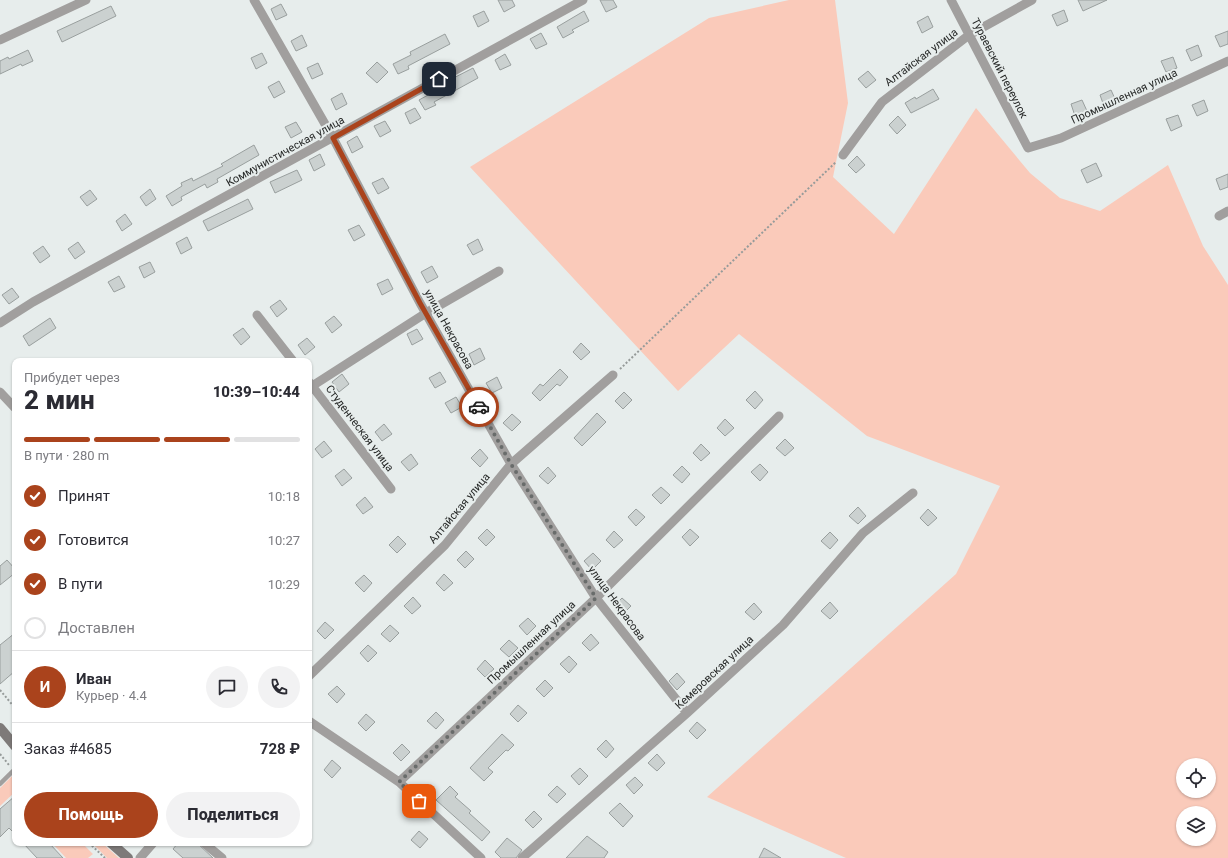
<!DOCTYPE html>
<html lang="ru">
<head>
<meta charset="utf-8">
<style>
  body { margin:0; font-family:Roboto,sans-serif; background:#f2f2f3; color:#2b2b33; height:100vh; display:flex; flex-direction:column; font-size:15px; white-space:nowrap }
  * { box-sizing:border-box; margin:0 }
  p { font-size:13px; color:#7c7c81 }
  .icon { flex:none; width:22px; height:22px; fill:none; stroke:currentColor; stroke-width:2; stroke-linecap:round; stroke-linejoin:round }
  .map { position:relative; flex:1; overflow:hidden }
  .panel { position:absolute; left:12px; top:358px; width:300px; height:488px; display:flex; flex-direction:column; background:#fff; border-radius:8px; box-shadow:0 1px 3px #0004 }
  .panel>* { flex:none }
  .fabs { position:absolute; left:1176px; top:758px; display:grid; gap:8px }
  .fabs a { display:grid; place-items:center; width:40px; height:40px; border-radius:50%; background:#fff; box-shadow:0 1px 3px #0004; font-size:20px }
  .pin { position:absolute; display:grid; place-items:center; width:34px; height:34px; color:#fff; margin:-17px; border-radius:8px; box-shadow:0 2px 6px #0006 }
  .courier { position:absolute; display:grid; place-items:center; width:40px; height:40px; margin:-20px; border:3px solid #aa431c; border-radius:50%; background:#fff; color:#222; box-shadow:0 1px 5px #0007 }
  .head em { font-style:normal; font-weight:800 }
  .head div { display:flex; flex-direction:column-reverse }
  .head { display:flex; align-items:center; justify-content:space-between; height:68px; padding:0 12px }
  h1 { font-size:26px; font-weight:800; line-height:30px }
  .bar { display:grid; grid-template-columns:repeat(4,1fr); gap:6px 4px; align-content:center; height:48px; padding:0 12px }
  .bar i { height:5px; border-radius:3px; background:#e1e1e2 }
  .bar .selected { background:#aa431c }
  .bar p { grid-column:span 4 }
  .line { display:flex; align-items:center; gap:10px; padding:0 12px; border-top:1px solid #e1e1e2 }
  .line div { flex:1 }
  .round { display:grid; place-items:center; flex:none; width:42px; height:42px; border-radius:21px; background:#f2f2f3 }
  ol { padding:0 12px; list-style:none }
  li { display:flex; align-items:center; gap:12px; height:44px }
  li p { margin-inline-start:auto }
  li .icon { padding:4px; border-radius:50%; background:#aa431c; color:#fff; stroke-width:4 }
  li:last-child { color:#7c7c81 }
  li i { width:22px; height:22px; border:2px solid #e1e1e2; border-radius:50% }
  .button { display:flex; gap:8px; margin-top:auto; padding:8px 12px }
  .button a { flex:1; height:46px; border-radius:24px; background:#aa431c; color:#fff; font-size:16px; font-weight:800; line-height:46px; text-align:center }
  .button a+a { background:#f2f2f3; color:#2b2b33 }
  .map>svg:first-child { display:block }
</style>
</head>
<body>
<div class="map">
<svg width="1228" height="858" viewBox="0 0 1228 858">
  <rect width="100%" height="100%" fill="#e7edec"/>
  <!-- green -->
  <path fill="#facaba" fill-rule="evenodd" d="M789,0H835L848,103L833,177L894,234L976,108L1030,173L1060,198L1100,211L1168,165L1203,246L1228,285V858H846L707,797L956,574L1000,486L867,436L739,334L678,391L470,167L709,18ZM1183,765H1209V791H1183ZM1183,813H1209V839H1183Z
    M14,774L15,792L0,806V788Z
    M52,843H82L93,854L88,858H66Z
    M92,843H102L119,858H107Z"/>
  <!-- building -->
  <path fill="#cbd1d0" stroke="#999f9e" d="M498,0H512L515,6L504,12Z
    M600,0H613L617,7L606,12Z
    M1078,0H1107L1083,11Z
    M281,4L287,15L276,20L271,9Z
    M111,6L116,16L62,42L57,31Z
    M1064,10L1068,21L1057,26L1052,15Z
    M484,11L489,21L478,27L473,16Z
    M584,11L589,21L572,30L574,32L563,38L557,27Z
    M928,16L933,27L922,33L917,22Z
    M1228,31V44L1220,47L1215,36Z
    M541,33L547,44L536,49L530,39Z
    M445,34L450,44L408,66L409,69L398,74L393,64L411,55L410,52Z
    M302,35L307,46L296,51L291,41Z
    M1198,45L1202,56L1191,61L1186,50Z
    M28,50L33,61L22,66L21,64L0,74V61L8,57L9,59Z
    M262,53L267,63L256,69L251,58Z
    M505,54L511,65L500,70L495,60Z
    M1173,57L1177,68L1166,72L1161,61Z
    M377,62L388,72L377,83L366,73Z
    M318,63L323,74L312,79L307,68Z
    M473,68L478,78L434,102L436,105L425,110L419,100L439,89L438,86Z
    M868,71L876,80L866,88L858,79Z
    M279,81L285,92L274,98L268,87Z
    M933,89L939,99L911,113L905,103L915,97L916,99Z
    M1111,90L1116,101L1104,106L1100,95Z
    M342,93L347,104L336,110L331,99Z
    M1082,100L1087,111L1075,116L1071,104Z
    M1204,100L1208,111L1197,116L1192,105Z
    M415,108L421,118L410,124L405,113Z
    M1178,115L1182,126L1171,131L1166,119Z
    M898,116L906,125L897,134L889,125Z
    M385,121L391,131L380,137L374,126Z
    M296,122L302,132L291,138L285,127Z
    M357,136L363,147L352,153L347,142Z
    M254,145L259,155L217,179L218,182L207,188L205,184L181,197L182,200L172,206L166,196L182,186L181,183L192,178L193,181L223,166L221,164Z
    M320,154L325,165L314,171L309,160Z
    M857,156L865,165L856,173L848,165Z
    M1096,163L1102,176L1087,183L1081,170Z
    M297,170L302,180L275,193L270,182Z
    M1228,174V187L1220,190L1216,179Z
    M383,178L389,188L378,194L372,183Z
    M150,189L156,199L146,206L140,197Z
    M90,190L97,199L87,206L80,197Z
    M248,199L253,209L208,231L203,221Z
    M125,214L132,224L122,231L116,221Z
    M359,225L365,235L354,241L348,230Z
    M187,237L192,248L181,254L176,243Z
    M478,239L483,250L473,255L467,245Z
    M78,242L85,252L75,259L68,249Z
    M43,246L50,256L40,263L33,253Z
    M150,262L155,272L144,278L139,267Z
    M432,266L438,277L427,283L421,272Z
    M119,276L125,287L114,292L108,282Z
    M388,279L393,289L382,295L377,284Z
    M12,288L19,297L9,304L2,295Z
    M280,300L287,309L277,317L270,307Z
    M334,316L342,325L332,333L325,323Z
    M50,318L56,328L29,346L23,336Z
    M243,328L250,337L241,345L233,335Z
    M417,329L423,339L412,345L407,334Z
    M307,338L315,347L305,355L298,345Z
    M581,343L590,352L581,360L573,352Z
    M480,348L485,359L474,365L469,354Z
    M560,369L568,377L560,386L557,384L540,401L532,393L540,384L543,386Z
    M440,372L446,382L435,388L429,378Z
    M342,374L349,384L339,392L332,382Z
    M497,377L502,388L492,393L486,383Z
    M755,391L763,400L755,409L746,400Z
    M624,392L632,400L623,409L615,401Z
    M456,397L462,407L451,413L445,403Z
    M597,413L606,422L582,446L574,438Z
    M512,414L521,422L512,431L503,423Z
    M725,419L734,428L725,436L717,428Z
    M384,424L392,434L382,441L375,432Z
    M785,439L794,448L785,456L776,448Z
    M324,441L332,451L322,458L315,449Z
    M701,444L710,453L701,461L693,453Z
    M480,449L488,458L480,467L471,458Z
    M411,454L418,464L409,471L401,462Z
    M760,464L768,472L760,481L751,472Z
    M682,466L690,474L682,483L673,475Z
    M548,467L556,476L548,484L539,476Z
    M344,469L352,478L342,486L335,476Z
    M661,487L670,495L661,504L652,495Z
    M365,497L373,507L363,514L356,505Z
    M858,507L866,516L858,524L849,516Z
    M636,509L645,517L636,526L628,517Z
    M928,509L937,518L928,526L920,518Z
    M487,529L495,537L486,546L478,538Z
    M690,529L699,537L690,546L682,537Z
    M614,531L623,540L614,548L606,540Z
    M830,532L838,540L830,549L821,541Z
    M398,536L406,544L397,553L389,545Z
    M466,551L474,559L465,568L457,560Z
    M593,553L601,561L592,570L584,561Z
    M7,560L15,569V573L0,585V566Z
    M444,574L453,583L444,591L436,583Z
    M364,575L372,583L364,592L355,583Z
    M413,597L421,606L412,614L404,606Z
    M622,598L631,606L622,615L614,606Z
    M830,602L838,611L830,619L821,611Z
    M754,603L762,612L754,620L745,612Z
    M528,618L536,626L527,635L519,626Z
    M325,622L334,630L325,639L317,631Z
    M390,625L399,633L390,642L381,634Z
    M15,633V671L0,684V645Z
    M591,634L599,643L590,651L582,643Z
    M509,640L518,648L509,657L500,649Z
    M368,645L377,653L368,662L360,653Z
    M569,656L577,664L569,673L560,664Z
    M485,660L494,669L485,677L477,669Z
    M677,673L685,682L677,690L669,681Z
    M545,680L553,688L544,697L536,689Z
    M337,686L345,694L337,703L328,694Z
    M518,705L527,713L518,722L510,714Z
    M436,712L444,720L436,729L427,721Z
    M366,714L375,722L366,731L358,723Z
    M697,722L706,730L697,739L689,731Z
    M502,734L514,745L508,751L506,750L488,768L493,772L484,781L470,768Z
    M606,740L614,749L606,758L597,749Z
    M402,744L410,752L401,761L393,753Z
    M657,754L665,763L657,771L648,763Z
    M332,760L341,768L332,778L324,770Z
    M580,768L588,776L579,785L571,776Z
    M635,777L643,785L634,794L626,785Z
    M450,786L458,794L455,797L471,811L469,813L490,832L482,841L436,800Z
    M557,786L566,794L557,803L548,795Z
    M15,796V834L9,828L0,837V809Z
    M620,803L633,816L623,827L609,813Z
    M534,811L542,819L533,828L525,820Z
    M419,831L428,839L420,848L411,840Z
    M587,836L608,852L604,858H566Z
    M507,838L522,850L516,858H501L495,852Z
    M23,843H49L63,858H37Z
    M178,843H197L213,858H183L173,849Z
    M764,848L781,858H759Z"/>
  <g fill="none" stroke-linecap="round" stroke-linejoin="round">
    <!-- path -->
    <path stroke="#969b9a" stroke-width="2" stroke-dasharray="2 2" stroke-linecap="butt" d="M620,369L836,162
      M0,690L15,708
      M0,754L9,765
      M89,843L105,858"/>
    <!-- service -->
    <path stroke="#a19f9e" stroke-width="4.5" d="M0,784L15,769"/>
    <!-- minor -->
    <path stroke="#a19f9e" stroke-width="9" d="M254,0L333,138L420,303L511,464L596,598L687,713
      M951,0L1028,148L1061,138L1228,61
      M0,40L86,0
      M843,155L882,102L969,35L1032,0
      M1219,216L1228,211
      M257,315L293,361
      M0,323L33,302L583,0
      M309,382L391,489
      M309,388L426,313L499,271
      M0,392L15,408
      M309,676L445,545L511,464L613,375
      M309,721L399,782L481,858
      M399,782L596,598L779,416
      M204,843L222,858
      M140,858L153,843
      M522,858L687,713L783,625L863,533L913,493"/>
    <!-- secondary -->
    <path stroke="#7e7a79" stroke-width="10" d="M0,728L15,746
      M111,843L128,858"/>
  </g>
  <g fill="none" stroke-linecap="round" stroke-linejoin="round">
    <!-- done -->
    <path stroke="#696c6b" stroke-width="4" stroke-dasharray="0 7.2" d="M419,801L399,782L596,598L511,464L479,407"/>
    <!-- route -->
    <path stroke="#aa431c" stroke-width="5" d="M439,79L333,138L420,303L479,407"/>
  </g>
  <g text-anchor="middle" stroke-width="4" stroke-linejoin="round" paint-order="stroke">
    <!-- street labels -->
    <g font-size="11" fill="#252726" stroke="#e7edec">
      <text transform="translate(921 57) rotate(-37)" y="4">Алтайская улица</text>
      <text transform="translate(1000 68) rotate(63)" y="4">Тураевский переулок</text>
      <text transform="translate(1124 96) rotate(-25)" y="4">Промышленная улица</text>
      <text transform="translate(285 151) rotate(-29)" y="4">Коммунистическая улица</text>
      <text transform="translate(449 329) rotate(61)" y="4">улица Некрасова</text>
      <text transform="translate(360 428) rotate(53)" y="4">Студенческая улица</text>
      <text transform="translate(459 508) rotate(-50)" y="4">Алтайская улица</text>
      <text transform="translate(617 603) rotate(54)" y="4">улица Некрасова</text>
      <text transform="translate(531 642) rotate(-43)" y="4">Промышленная улица</text>
      <text transform="translate(714 672) rotate(-43)" y="4">Кемеровская улица</text>
    </g>
  </g>
</svg>
<div class="fabs">
<a><svg class="icon" aria-label="locate" viewBox="0 0 24 24"><circle cx="12" cy="12" r="6"/><path d="M12 2v4M12 18v4M2 12h4M18 12h4"/></svg></a>
<a><svg class="icon" aria-label="layers" viewBox="0 0 24 24"><path d="M12 4l9 5-9 5-9-5zM3 14l9 5 9-5"/></svg></a>
</div>
<div class="pin" style="left:419px;top:801px;background:#ea580c"><svg class="icon" aria-label="bag" viewBox="0 0 24 24"><path d="M5 8h14l-1 12H6zM9 8a3 3 0 0 1 6 0"/></svg></div>
<div class="pin" style="left:439px;top:79px;background:#1f2937"><svg class="icon" aria-label="home" viewBox="0 0 24 24"><path d="M3 11l9-7 9 7M6 9v11h12V9"/></svg></div>
<div class="courier" style="left:479px;top:407px"><svg class="icon" aria-label="car" viewBox="0 0 24 24"><path d="M5 17H2v-5l4-1 3-4h7l3 4 3 1v5h-3M9 17h6M6 11h13"/><circle cx="7" cy="17" r="2"/><circle cx="17" cy="17" r="2"/></svg></div>
<section class="panel">
<div class="head"><div><h1>2 мин</h1><p>Прибудет через</p></div><em>10:39–10:44</em></div>
<div class="bar"><i class="selected"></i><i class="selected"></i><i class="selected"></i><i></i><p>В пути · 280 m</p></div>
<ol>
<li><svg class="icon" aria-label="check" viewBox="0 0 24 24"><path d="M5 12l5 5 9-10"/></svg>Принят<p>10:18</p></li>
<li><svg class="icon" aria-label="check" viewBox="0 0 24 24"><path d="M5 12l5 5 9-10"/></svg>Готовится<p>10:27</p></li>
<li><svg class="icon" aria-label="check" viewBox="0 0 24 24"><path d="M5 12l5 5 9-10"/></svg>В пути<p>10:29</p></li>
<li><i></i>Доставлен</li>
</ol>
<div class="line" style="height:72px"><b class="round" style="background:#aa431c;color:#fff">И</b><div><b>Иван</b><p>Курьер · 4.4</p></div><a class="round"><svg class="icon" aria-label="chat" viewBox="0 0 24 24"><path d="M4 5h16v11H9l-5 4z"/></svg></a><a class="round"><svg class="icon" aria-label="phone" viewBox="0 0 24 24"><path d="M5 4h4l2 5-3 2q2 4 5 5l2-3 5 2v4C11 20 4 13 5 4z"/></svg></a></div>
<div class="line" style="height:52px"><div>Заказ #4685</div><b>728 ₽</b></div>
<div class="button"><a>Помощь</a><a>Поделиться</a></div>
</section>
</div>
</body>
</html>
